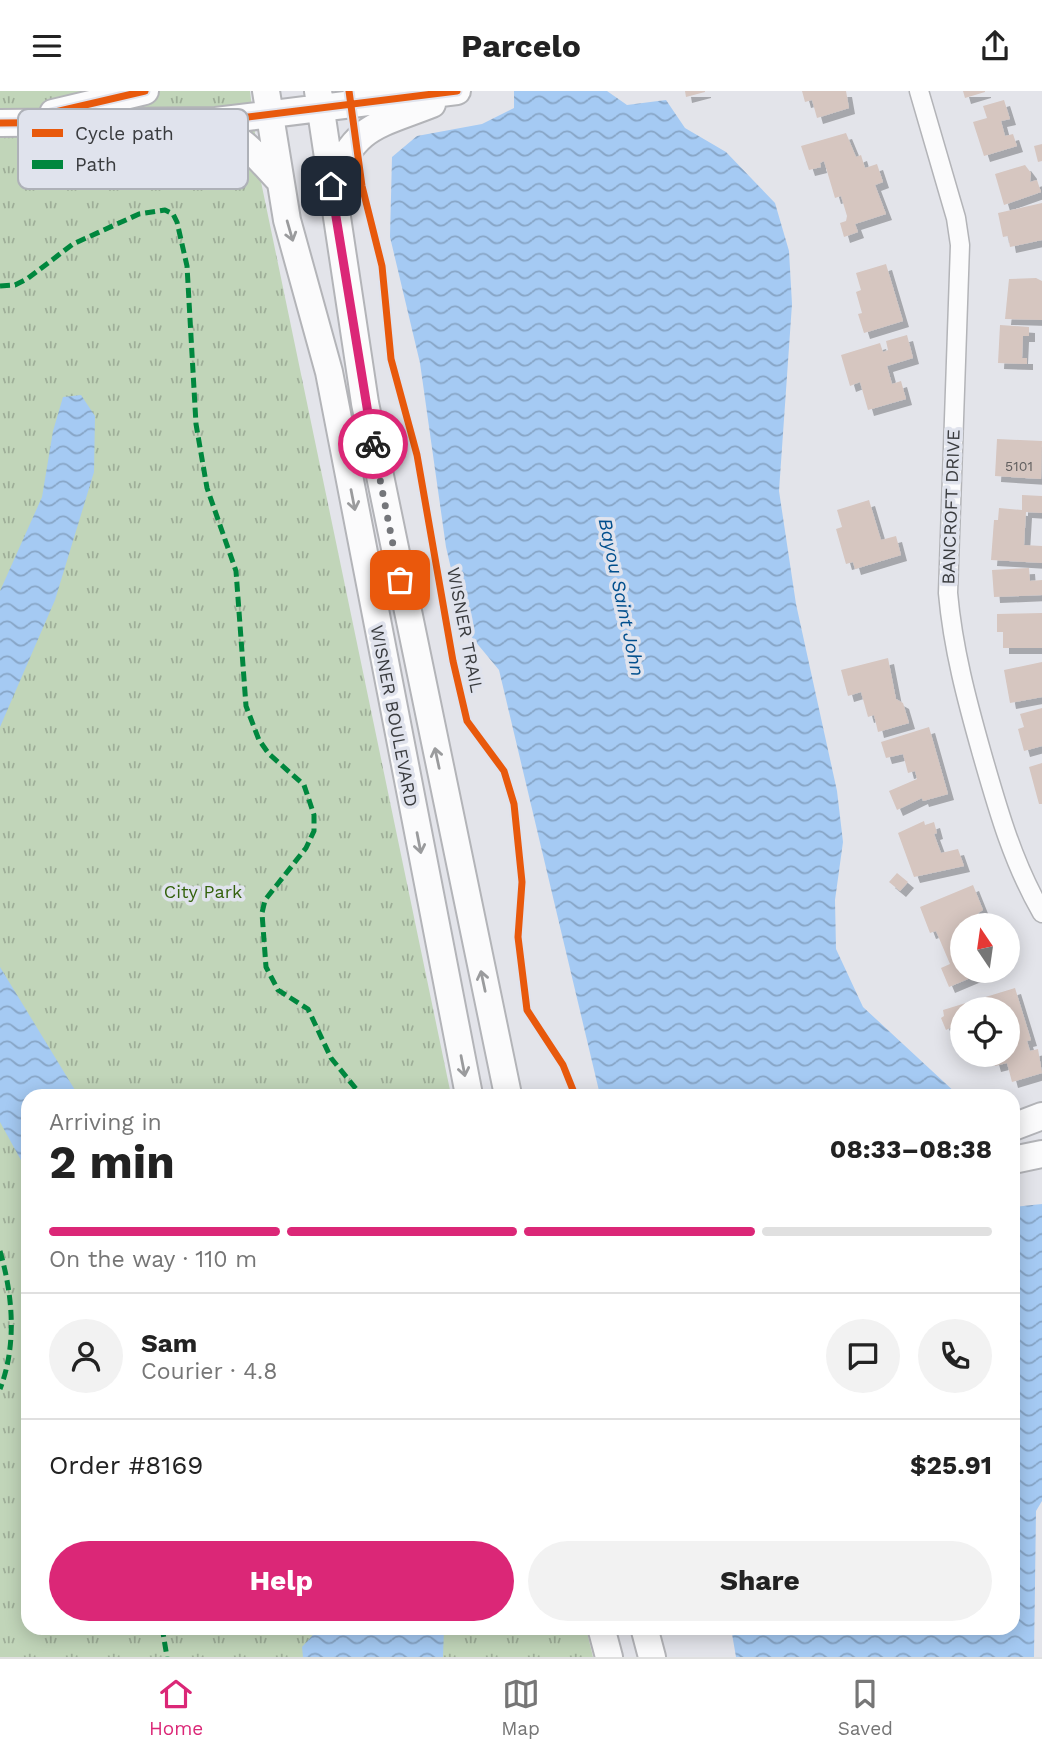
<!DOCTYPE html>
<html lang="en">
<head>
<meta charset="utf-8">
<style>
  body { margin:0; font-family:"Work Sans",sans-serif; background:#f2f2f2; color:#222; height:100vh; display:flex; flex-direction:column; font-size:26px; white-space:nowrap }
  * { box-sizing:border-box; margin:0 }
  p { font-size:23px; color:#767676 }
  .icon { flex:none; width:38px; height:38px; fill:none; stroke:currentColor; stroke-width:2; stroke-linecap:round; stroke-linejoin:round }
  .map { position:relative; flex:1; overflow:hidden }
  .details { position:absolute; left:21px; top:998px; width:999px; height:546px; display:flex; flex-direction:column; background:#fff; border-radius:21px; box-shadow:0 4px 18px #0003 }
  .details>* { flex:none }
  .needle { width:46px; rotate:347deg }
  .controls { position:absolute; left:950px; top:822px; display:grid; gap:14px }
  .controls a { display:grid; place-items:center; width:70px; height:70px; border-radius:50%; background:#fff; box-shadow:0 4px 18px #0003; font-size:35px }
  .pin { position:absolute; display:grid; place-items:center; width:60px; height:60px; color:#fff; margin:-30px; border-radius:14px; box-shadow:0 4px 10px #0006 }
  .courier { position:absolute; display:grid; place-items:center; width:70px; height:70px; margin:-35px; border:5px solid #db2777; border-radius:50%; background:#fff; color:#222; box-shadow:0 2px 9px #0007 }
  .headline em { font-style:normal; font-weight:700 }
  .headline div { display:flex; flex-direction:column-reverse }
  .headline { display:flex; align-items:center; justify-content:space-between; height:119px; padding:0 28px }
  h1 { font-size:46px; font-weight:700; line-height:52px }
  .bar { display:grid; grid-template-columns:repeat(4,1fr); gap:10px 7px; align-content:center; height:84px; padding:0 28px }
  .bar i { height:9px; border-radius:5px; background:#e0e0e0 }
  .bar .current { background:#db2777 }
  .bar p { grid-column:span 4 }
  .line { display:flex; align-items:center; gap:18px; padding:0 28px; border-top:2px solid #e0e0e0 }
  .line div { flex:1 }
  .round { display:grid; place-items:center; flex:none; width:74px; height:74px; border-radius:37px; background:#f2f2f2 }
  .cta { display:flex; gap:14px; margin-top:auto; padding:14px 28px }
  .cta a { flex:1; height:80px; border-radius:42px; background:#db2777; color:#fff; font-size:28px; font-weight:700; line-height:80px; text-align:center }
  .cta a+a { background:#f2f2f2; color:#222 }
  header { display:flex; justify-content:space-between; align-items:center; height:91px; padding:0 28px; background:#fff; font-size:32px; font-weight:700 }
  .dock { display:flex; justify-content:space-around; align-items:center; height:98px; border-top:2px solid #e0e0e0; background:#fff; font-size:19px; color:#767676 }
  .dock a { display:grid; justify-items:center; gap:4px }
  .dock .current { color:#db2777 }
  .map>svg:first-child { display:block }
</style>
</head>
<body>
<header><svg class="icon" aria-label="menu" viewBox="0 0 24 24"><path d="M4 6h16M4 12h16M4 18h16"/></svg>Parcelo<svg class="icon" aria-label="share" viewBox="0 0 24 24"><path d="M12 15V3M7 8l5-5 5 5M5 13v7h14v-7"/></svg></header>
<div class="map">
<svg width="1042" height="1566" viewBox="0 0 1042 1566">
  <defs>
    <pattern id="grass-tufts" width="24" height="20" patternUnits="userSpaceOnUse" patternTransform="scale(1.75)"><rect width="24" height="20" fill="#c1d5b9"/><path d="M3 7l-1-3M5 7V3M7 7l1-3M15 17l-1-3M17 17v-4M19 17l1-3" fill="none" stroke="#9eae98"/></pattern>
    <pattern id="water-waves" width="16" height="10" patternUnits="userSpaceOnUse" patternTransform="scale(1.75)"><rect width="16" height="10" fill="#a5caf3"/><path d="M0 5q4-4 8 0t8 0" fill="none" stroke="#87a5c6"/></pattern>
    <filter id="shadow"><feDropShadow dx="6" dy="6" stdDeviation="0" flood-color="#0004"/></filter>
  </defs>
  <rect width="100%" height="100%" fill="#e3e4ea"/>
  <!-- grass -->
  <path fill="url(#grass-tufts)" d="M0,0H250L260,86L451,1004H28V1536L586,1537L593,1566H0Z"/>
  <!-- water -->
  <path fill="url(#water-waves)" d="M514,0H607L627,14L666,9L685,37L726,61L775,112L789,160L792,213L779,400L796,513L837,700L843,751L835,809L836,858L863,916L958,1004H600L499,579L465,538L446,456L420,272L390,146L392,66L417,45L482,33L514,17Z
    M81,304L95,325L94,381L55,509L0,636V500L42,406L53,340L63,306Z
    M0,876L78,1004H28V1082L0,1031Z
    M1042,1113V1410L1036,1420L1034,1566H736L731,1537L1013,1536V1116Z
    M319,1537H444L443,1566H303L302,1556Z"/>
  <!-- building -->
  <path fill="#d6c6c0" filter="url(#shadow)" d="M685,0H705V1L686,6Z
    M802,0H846L849,17L817,27L812,9L805,11Z
    M963,0H985V1L965,7Z
    M1004,9L1010,28L1001,30L1005,45L1013,43L1017,55L984,65L973,31L987,27L983,15Z
    M846,42L856,66L861,64L865,77L877,73L883,91L875,94L886,123L855,133L858,141L844,146L840,132L846,130L847,125L841,105L835,107L824,70L820,72L821,76L809,79L801,55Z
    M1042,53V70L1038,71L1034,55Z
    M1025,74L1031,82L1030,91L1037,89L1041,101L1004,114L995,83Z
    M1042,112V149L1010,156L1008,145L1003,146L998,122Z
    M886,173L903,230L864,242L858,223L862,222L856,201L861,199L856,182Z
    M1036,187L1042,190V229L1005,228L1009,188Z
    M1000,234L1029,236V245H1023L1022,267H1027V273L998,272Z
    M907,244L913,267L887,275L892,293L901,290L906,308L868,319L860,291L850,295L841,264L880,252L883,261L888,259L886,250Z
    M997,348L1042,350L1041,388L995,385Z
    M1022,404L1042,405V422L1026,421L1024,454L1042,455V472L991,469L994,429H998L999,417L1022,419Z
    M869,409L881,449L896,445L901,464L855,478L853,471L846,473L836,438L842,436L837,419Z
    M1029,477L1030,490L1042,489V504L994,506L992,479Z
    M1042,522V557H1003V541H997V523Z
    M888,567L896,608L903,612L909,632L878,641L874,624L868,626L861,601L848,605L841,579Z
    M1042,571V606L1010,612L1004,579Z
    M1042,617V655L1024,660L1018,638L1024,636L1020,623Z
    M929,636L948,703L923,710L922,707L897,719L889,700L917,688L915,680L908,682L903,663L886,667L881,651Z
    M1042,672V713H1039L1029,676Z
    M924,730L925,734L934,731L937,742L934,743L941,762L958,758L964,775L914,786L898,742Z
    M897,782L908,791L900,800L889,791Z
    M973,794L983,819L978,822L983,835H962V880H987L949,896L941,877L950,873L936,840L930,842L920,816Z
    M1015,897L1031,949L1027,950L1030,960L1038,958L1042,982L1012,991L1007,972L995,975L992,964H1008V919H962V931L946,939L941,927L944,925L943,919Z"/>
  <g fill="none" stroke-linecap="round" stroke-linejoin="round">
    <defs>
      <path id="street" d="M919,0L956,127L960,154L948,502C953,558 967,610 982,663C998,719 1013,772 1042,822"/>
      <path id="secondary" d="M266,0L287,129L329,281L469,1004
        M318,0L365,312L508,1004
        M53,22L145,0
        M0,32L216,30L457,0
        M207,32C242,46 254,62 279,89
        M331,94C355,34 376,35 432,13
        M1013,1036L1042,1025
        M1013,1069L1042,1063
        M601,1536L609,1566
        M644,1536L652,1566"/>
    </defs>
    <!-- street casing -->
    <use href="#street" stroke="#b3b4b8" stroke-width="21"/>
    <!-- secondary casing -->
    <use href="#secondary" stroke="#b3b4b8" stroke-width="30"/>
    <!-- street -->
    <use href="#street" stroke="#fbfbfc" stroke-width="18"/>
    <!-- secondary -->
    <use href="#secondary" stroke="#fbfbfc" stroke-width="26"/>
    <!-- quiet -->
    <path stroke="#00873e" stroke-width="5" stroke-dasharray="10 5" stroke-linecap="butt" d="M0,195L15,194L27,188L73,153L139,123L165,119L173,123L177,131L187,175L196,333L207,397L236,480L246,615L259,649L269,663L304,694L314,724V740L306,757L265,809L262,822L266,876L278,899L308,918L331,967L361,1004
      M0,1160C13,1205 17,1254 0,1298
      M162,1536L167,1566"/>
    <defs>
      <path id="cycleway" d="M349,0L362,95L382,175L391,268L417,364L453,570L467,630L504,680L514,713L522,791L518,846L527,919L563,974L575,1004
        M38,25L145,0
        M0,32L216,30L457,0"/>
    </defs>
    <!-- cycleway casing -->
    <use href="#cycleway" stroke="#e0e3ed" stroke-width="11"/>
    <!-- cycleway -->
    <use href="#cycleway" stroke="#e8590c" stroke-width="7"/>
  </g>
  <!-- one-way arrows -->
  <defs><path id="oneway-shaft" d="M-6 0H5M1.5-3L5.5 0L1.5 3" fill="none" stroke-width="1.6" stroke-linecap="round" stroke-linejoin="round" transform="scale(1.75)"/></defs>
  <g stroke="#9a9b9d">
    <use href="#oneway-shaft" transform="translate(290 140) rotate(74)"/>
    <use href="#oneway-shaft" transform="translate(353 409) rotate(79)"/>
    <use href="#oneway-shaft" transform="translate(437 667) rotate(-102)"/>
    <use href="#oneway-shaft" transform="translate(419 752) rotate(79)"/>
    <use href="#oneway-shaft" transform="translate(483 890) rotate(-102)"/>
    <use href="#oneway-shaft" transform="translate(463 975) rotate(79)"/>
  </g>
  <g fill="none" stroke-linecap="round" stroke-linejoin="round">
    <!-- done -->
    <path stroke="#74767a" stroke-width="7" stroke-dasharray="0 12.6" d="M373,353L400,489"/>
    <!-- route -->
    <path stroke="#db2777" stroke-width="9" d="M331,95L373,353"/>
  </g>
  <g text-anchor="middle" stroke-width="7" stroke-linejoin="round" paint-order="stroke">
    <!-- number labels -->
    <g font-size="14" fill="#605e5e">
      <text x="1019" y="380">5101</text>
    </g>
    <!-- street labels -->
    <g font-size="18" fill="#393b3e" stroke="#e0e3ed">
      <text transform="translate(951 416) rotate(-88)" y="6">BANCROFT DRIVE</text>
      <text transform="translate(465 539) rotate(79)" y="6">WISNER TRAIL</text>
      <text transform="translate(394 625) rotate(79)" y="6">WISNER BOULEVARD</text>
    </g>
    <!-- park labels -->
    <g font-size="18" fill="#34620d" stroke="#e0e3ed">
      <text x="203" y="807">City Park</text>
    </g>
    <!-- water labels -->
    <g font-size="19" font-style="italic" fill="#014f8d" stroke="#e0e3ed">
      <text transform="translate(622 506) rotate(78)" y="7">Bayou Saint John</text>
    </g>
  </g>
  <!-- legend -->
  <rect x="18" y="18" width="230" height="80" rx="10" fill="#e0e3ed" stroke="#aeb1b8" stroke-width="2"/>
  <rect x="32" y="38" width="31" height="8" fill="#e8590c"/>
  <rect x="32" y="69" width="31" height="9" fill="#00873e"/>
  <g font-size="19" fill="#393b3e">
    <text x="75" y="49">Cycle path</text>
    <text x="75" y="80">Path</text>
  </g>
</svg>
<div class="controls">
<a><svg class="needle" viewBox="-14 -14 28 28"><path d="M0-13l5 13h-10z" fill="#e53935"/><path d="M0 13l5-13h-10z" fill="#767676"/></svg></a>
<a><svg class="icon" aria-label="locate" viewBox="0 0 24 24"><circle cx="12" cy="12" r="6"/><path d="M12 2v4M12 18v4M2 12h4M18 12h4"/></svg></a>
</div>
<div class="pin" style="left:400px;top:489px;background:#ea580c"><svg class="icon" aria-label="bag" viewBox="0 0 24 24"><path d="M5 8h14l-1 12H6zM9 8a3 3 0 0 1 6 0"/></svg></div>
<div class="pin" style="left:331px;top:95px;background:#1f2937"><svg class="icon" aria-label="home" viewBox="0 0 24 24"><path d="M3 11l9-7 9 7M6 9v11h12V9"/></svg></div>
<div class="courier" style="left:373px;top:353px"><svg class="icon" aria-label="bike" viewBox="0 0 24 24"><circle cx="6" cy="16" r="4"/><circle cx="18" cy="16" r="4"/><path d="M6 16l4-8h5l3 8M10 8l3 8H6M13 5h3"/></svg></div>
<section class="details">
<div class="headline"><div><h1>2 min</h1><p>Arriving in</p></div><em>08:33–08:38</em></div>
<div class="bar"><i class="current"></i><i class="current"></i><i class="current"></i><i></i><p>On the way · 110 m</p></div>
<div class="line" style="height:126px"><a class="round"><svg class="icon" aria-label="person" viewBox="0 0 24 24"><circle cx="12" cy="8" r="4"/><path d="M4 21q1-7 8-7t8 7"/></svg></a><div><b>Sam</b><p>Courier · 4.8</p></div><a class="round"><svg class="icon" aria-label="chat" viewBox="0 0 24 24"><path d="M4 5h16v11H9l-5 4z"/></svg></a><a class="round"><svg class="icon" aria-label="phone" viewBox="0 0 24 24"><path d="M5 4h4l2 5-3 2q2 4 5 5l2-3 5 2v4C11 20 4 13 5 4z"/></svg></a></div>
<div class="line" style="height:91px"><div>Order #8169</div><b>$25.91</b></div>
<div class="cta"><a>Help</a><a>Share</a></div>
</section>
</div>
<nav class="dock">
<a class="current"><svg class="icon" aria-label="home" viewBox="0 0 24 24"><path d="M3 11l9-7 9 7M6 9v11h12V9"/></svg>Home</a>
<a><svg class="icon" aria-label="map" viewBox="0 0 24 24"><path d="M3 6l6-2 6 2 6-2v14l-6 2-6-2-6 2zM9 4v14M15 6v14"/></svg>Map</a>
<a><svg class="icon" aria-label="saved" viewBox="0 0 24 24"><path d="M7 4h10v16l-5-4-5 4z"/></svg>Saved</a>
</nav>
</body>
</html>
